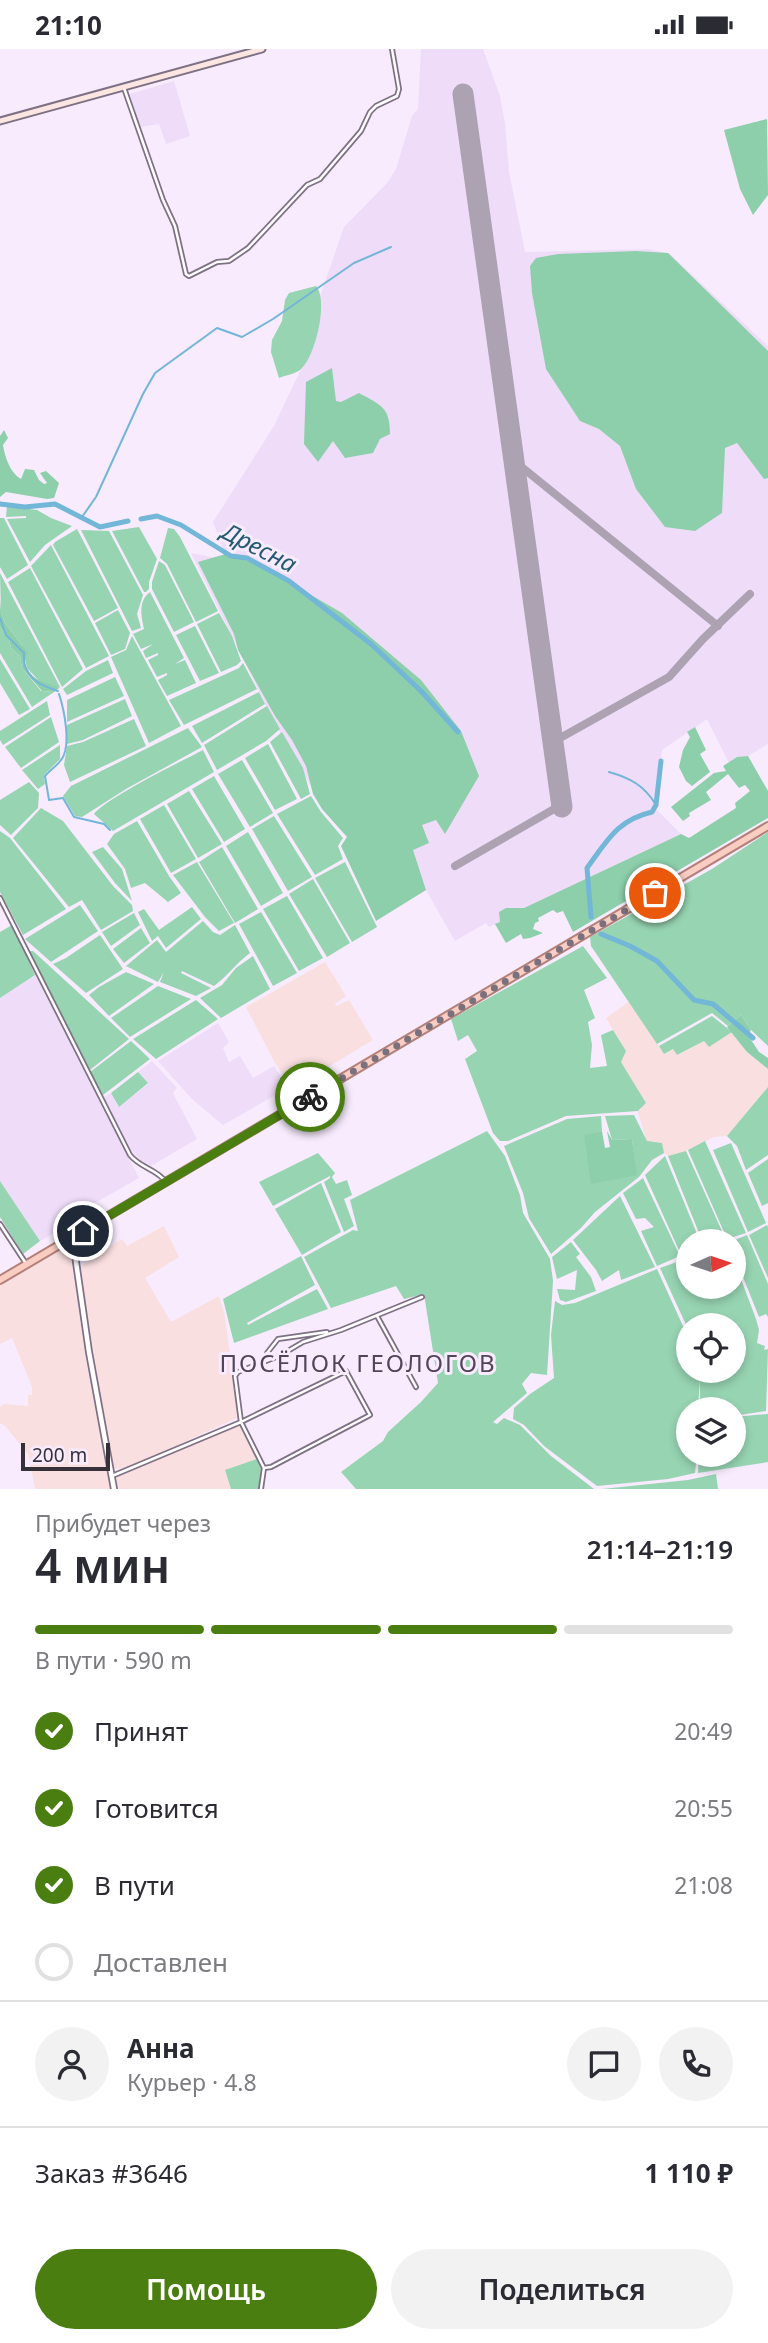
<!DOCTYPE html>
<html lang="ru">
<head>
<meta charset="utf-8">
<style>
  body { margin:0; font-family:"Noto Sans",sans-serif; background:#f2f2f3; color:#2b2b33; height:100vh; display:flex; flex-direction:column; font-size:26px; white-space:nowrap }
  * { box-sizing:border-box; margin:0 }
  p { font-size:23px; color:#7c7c81 }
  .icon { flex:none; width:38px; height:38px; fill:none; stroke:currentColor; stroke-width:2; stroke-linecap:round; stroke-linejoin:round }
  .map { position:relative; height:1440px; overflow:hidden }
  .side { display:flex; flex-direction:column; background:#fff; flex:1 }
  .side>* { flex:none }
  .needle { width:46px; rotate:87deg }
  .tools { position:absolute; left:676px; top:1180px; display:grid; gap:14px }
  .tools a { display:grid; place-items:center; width:70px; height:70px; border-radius:50%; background:#fff; box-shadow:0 4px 10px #0003; font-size:35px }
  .scale { position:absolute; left:21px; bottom:18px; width:89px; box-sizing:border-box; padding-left:7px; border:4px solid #363039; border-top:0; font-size:19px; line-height:24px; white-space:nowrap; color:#363039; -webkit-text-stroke:5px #f7ebfd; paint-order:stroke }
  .pin { position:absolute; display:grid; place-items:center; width:60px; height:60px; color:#fff; margin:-30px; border:4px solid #fff; border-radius:50%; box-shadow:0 2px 7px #0007 }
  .courier { position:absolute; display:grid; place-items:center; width:70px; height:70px; margin:-35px; border:5px solid #4a7e11; border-radius:50%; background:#fff; color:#222; box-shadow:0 2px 9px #0007 }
  .overview em { font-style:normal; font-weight:600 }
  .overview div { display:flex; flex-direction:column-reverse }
  .overview { display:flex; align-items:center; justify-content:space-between; height:119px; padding:0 35px }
  h1 { font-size:46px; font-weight:600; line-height:52px }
  .bar { display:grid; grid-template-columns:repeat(4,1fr); gap:10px 7px; align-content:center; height:84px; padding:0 35px }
  .bar i { height:9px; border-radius:5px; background:#e1e1e2 }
  .bar .active { background:#4a7e11 }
  .bar p { grid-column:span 4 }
  .line { display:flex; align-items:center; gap:18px; padding:0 35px; border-top:2px solid #e1e1e2 }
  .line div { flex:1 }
  .round { display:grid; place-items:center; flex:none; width:74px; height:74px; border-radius:37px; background:#f2f2f3 }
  ol { padding:0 35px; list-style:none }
  li { display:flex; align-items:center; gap:21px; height:77px }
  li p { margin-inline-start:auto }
  li .icon { padding:7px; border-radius:50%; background:#4a7e11; color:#fff; stroke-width:4 }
  li:last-child { color:#7c7c81 }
  li i { width:38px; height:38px; border:4px solid #e1e1e2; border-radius:50% }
  .primary-button { display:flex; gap:14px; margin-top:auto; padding:14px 35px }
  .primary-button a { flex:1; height:80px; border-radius:42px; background:#4a7e11; color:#fff; font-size:28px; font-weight:600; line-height:80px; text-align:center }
  .primary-button a+a { background:#f2f2f3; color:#2b2b33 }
  .status { display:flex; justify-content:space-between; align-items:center; height:49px; padding:0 35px; background:#fff; direction:ltr }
  .status svg { height:19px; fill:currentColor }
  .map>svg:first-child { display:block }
</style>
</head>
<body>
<div class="status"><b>21:10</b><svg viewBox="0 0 49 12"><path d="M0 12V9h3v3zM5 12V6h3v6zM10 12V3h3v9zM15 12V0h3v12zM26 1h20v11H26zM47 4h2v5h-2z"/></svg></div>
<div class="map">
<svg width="768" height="1440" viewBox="0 0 768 1440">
  <rect width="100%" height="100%" fill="#f7ebfd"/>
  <!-- built -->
  <path fill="#efdcf9" d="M421,0H483L500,47L505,75L509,123L525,203L648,200L670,205L768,297V695L748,707L737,708L729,714L707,670L662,701L655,759L681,785L524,859H506L500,873L489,878L486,874L455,892L426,841L424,833L418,826L317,748L274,673L191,504L227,511L213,473L274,377L301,320L300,305L344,178L388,133L396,120L412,67L418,60Z
    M174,32L190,87L166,95L159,75L140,78L130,45Z
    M35,926L139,1129L93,1155L67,1172L69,1175L40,1192L0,1132V949Z
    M218,974L229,993L223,999L229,1013L240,1007L253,1029L274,1017L288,1039L223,1076L192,1050L158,1012Z
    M152,1012L177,1039L173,1044L197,1090L151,1117L139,1110L131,1101L104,1048L111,1044L118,1058L148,1035L138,1023Z"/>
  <!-- industrial -->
  <path fill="#fadfe0" d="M325,913L346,947L335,955L336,957L349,951L373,991L293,1039L275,1014L246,958Z
    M630,952L664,1005L673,1000L678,1006L704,992L709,998L732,983L747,1003L768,1020V1038L727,1087L714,1088L686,1102L668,1107L664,1104L661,1094L647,1093L638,1063L646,1054L621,1013L626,1002L606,969Z
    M164,1177L179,1208L145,1229L171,1273L219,1247L224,1263L239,1368L145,1411L119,1420L113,1419L79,1218L122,1190L127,1197Z
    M62,1198L67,1200L71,1207L85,1305L110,1440H35L28,1405L5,1377L0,1374V1358L4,1355L28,1357V1346H32V1338L12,1289L0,1295V1236Z
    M242,1374L260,1409L225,1421L231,1440H118L115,1426Z"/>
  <!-- green -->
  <path fill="#97d4b2" d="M316,237C329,251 315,310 300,321C295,325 286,326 279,329L271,303L272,291L282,272L285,251L289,244Z
    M7,457L37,461L51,469L72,477L45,496L30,513L7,470L26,469V467L6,468Z
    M0,469H4L28,516L7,530L0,518Z
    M139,478L157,510L149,533V540L146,543H144L112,482Z
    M168,479L174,480L180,488L218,562L196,573L167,515L160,509Z
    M77,480L118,559L94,572L53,496L55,493Z
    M81,481L109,482L143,546L137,565L141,579L132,582Z
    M51,496L109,607L86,619L31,517Z
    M159,512L165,516L194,573L174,583L152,540V533Z
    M30,519L83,620L62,638L8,533Z
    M0,524L60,638L59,639L41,634L27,619L22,596L5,574L1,563Z
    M150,543L184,609L175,615L185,611L196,634L167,647L158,631L167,626V624L157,628L148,611L158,606V604L146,609L143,602L153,595L141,600L133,585L144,580C141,567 138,552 150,543Z
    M118,561L130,584L125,600L111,606L95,574Z
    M219,564L232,587L241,612L237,616L221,623L197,575Z
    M195,577L219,624L200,632L176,586Z
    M0,578L9,590L11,599L20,607L22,619L41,642L54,643L32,658L0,604Z
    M132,587L181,677L149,694L111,608L126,601Z
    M0,610L30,660L19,666L0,634Z
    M108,611L113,624L67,646L63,640L86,622Z
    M243,614L257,640L184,676L169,651L239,619Z
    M115,628L124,647L67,673V651Z
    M259,643L265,655L202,694L192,677Z
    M125,650L132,667L83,691L67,695V676Z
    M47,652L50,666L3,696L0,691V682Z
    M267,657L280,680L266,692L217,721L204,696Z
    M51,668L59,693L21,719L5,698Z
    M134,670L146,697L70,733L64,716L67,697L83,693Z
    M188,679L202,698L126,740L82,768L75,767L63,747L71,737Z
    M282,683L303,719L310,745L301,750L270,693Z
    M268,695L297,750L275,761L245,709Z
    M60,696V710L44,726L45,735L38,740L22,721Z
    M203,701L214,723L113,782L94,765C106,749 182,712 203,701Z
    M242,711L273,764L250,778L218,725Z
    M214,727L245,780L224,793L192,740Z
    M29,733L39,744L38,759L11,786L0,776V751Z
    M189,742L222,795L198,809L167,755Z
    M311,747L321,763L343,789L338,797L343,810L315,826L277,765Z
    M164,756L196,810L171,824L140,770Z
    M41,759L63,772L113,837L132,856L133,862L101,881L82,851L69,858L13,789Z
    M274,767L312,828L288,842L252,780Z
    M137,772L169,827L181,844L168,853L145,834L131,839L125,820L107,795L114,785Z
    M0,782L10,789L66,860L23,886L0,843Z
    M248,783L283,844L261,857L226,797Z
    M768,783V997L751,981L741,966L728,977L712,964L657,995L591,897L590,888L712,820Z
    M103,798L122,820L132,852L115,834L92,803Z
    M222,798L258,860L235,874L199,813Z
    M197,813L234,874L219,882L205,868L173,826Z
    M345,813L377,878L352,893L315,829Z
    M313,830L350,894L327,908L289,845Z
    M287,847L323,909L299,922L263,860Z
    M80,856L98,882L51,913L25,890Z
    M192,858L201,870L166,899L158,887L152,892L138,863L144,860L159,881Z
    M261,863L297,924L273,937L239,875Z
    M134,864L140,876L111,897L102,883Z
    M203,872L213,883L220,886L235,876L250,904C236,914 228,927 214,937L182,922L181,924L211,939L196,947L160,933L164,923L158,933L126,917L157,891L166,903Z
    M12,876L35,926L0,949V883Z
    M141,879L150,894L124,914L113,900Z
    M100,886L123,920L86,944L53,915L66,909Z
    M583,897L607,929L584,941L595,969L588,973L592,996L590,1019L607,1017L601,986L613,981L626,1002L621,1013L646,1054L638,1062L566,1067L508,1092H500L493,1084L465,1010L477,1002L468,986L458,992L451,970Z
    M29,902H33L129,990L90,1021Z
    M253,907L270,940L221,969L200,949L222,936L236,919Z
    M126,923L154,935L109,967L89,946L99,938Z
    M158,937L191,950L130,988L111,969Z
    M196,951L218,970L156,1010L133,990Z
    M712,967L732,983L709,998L704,992L677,1006L673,1000L664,1005L659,997Z
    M131,992L150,1010L103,1046L90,1023Z
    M138,1023L148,1034L119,1058L111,1044Z
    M768,1038V1106L746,1121L737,1097L727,1087Z
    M634,1066L647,1092L662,1094L664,1104L652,1111L639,1128L595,1163L581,1179L551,1205L529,1169L523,1144L504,1097L567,1070L601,1067L602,1082L584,1087L636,1126L632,1090L612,1091L605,1067Z
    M487,1082L505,1107L520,1146L523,1164L550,1210L553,1232L547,1326L531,1324L522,1335L527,1344L493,1373L497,1375L504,1369L520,1376L551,1407L594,1440H356L341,1423L383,1392L388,1383L421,1353L438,1334L424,1245L404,1250L396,1237L331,1259L304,1208L353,1181L358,1182L350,1151Z
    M705,1092L746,1184L727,1190L688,1101Z
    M731,1094L766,1174L748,1183L713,1101Z
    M686,1102L726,1191L703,1192L699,1184L668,1107Z
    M318,1104L335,1124L332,1128L336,1135L347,1131L352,1146L344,1150L354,1177L344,1183L324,1133L330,1129V1127L273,1157L259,1133Z
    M665,1107L700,1192H688V1205L682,1208L645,1126Z
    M768,1110V1154L762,1157L748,1124Z
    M643,1129L680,1207L657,1217L641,1182L654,1178L645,1169L636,1170L623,1144Z
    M0,1132L40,1192L23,1205L0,1168Z
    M321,1134L341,1183L302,1206L275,1160Z
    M620,1147L655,1218L621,1231L619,1221L602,1232L596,1221L573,1191Z
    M767,1176L768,1178V1229L749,1186Z
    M747,1186L768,1235V1268L766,1265L759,1268L733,1203L732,1192Z
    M571,1193L580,1205L576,1208L591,1228L596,1242L566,1253L560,1251L557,1240L575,1241L577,1221L557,1230L552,1208Z
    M301,1207L315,1236L247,1274L248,1276L317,1240L328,1260L234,1294L223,1250Z
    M688,1209V1237H733V1209L756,1270L759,1281L757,1294L765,1297L764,1301L768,1300L766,1362L733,1367V1360H700V1321H733V1276H688V1280L660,1219Z
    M657,1220L688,1288V1321H698L700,1328L698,1360H688V1405H697L695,1424L668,1430L597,1437L544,1397L524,1376L513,1370L514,1359L530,1345L554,1329L551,1286L555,1252L562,1256L575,1254Z
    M768,1365V1413L698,1424L699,1405H733V1368Z
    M260,1409L264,1422L259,1434V1440H231L225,1421Z
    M716,1425L718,1440H602L688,1431Z"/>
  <!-- forest -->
  <path fill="#8dcfab" d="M767,70L768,146L753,166L740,140L724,81Z
    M636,202L668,204L768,302V429L764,430L737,394L725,399L722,464L695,482L665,478L636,440L620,397L599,380L580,372L546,320L532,244L530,217L536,209L558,205Z
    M332,319L336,352L341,353L359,344C381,356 390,358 390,385L380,390L373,404L345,409L333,392L318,413L304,395L306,333Z
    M4,381L8,389L3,396C5,408 10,424 21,430L25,420L34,421L39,431L44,435L47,434L40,424L46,422L59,434L54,449L47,450L6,443L0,448V387Z
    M229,504L268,521L342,564L421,631L461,682L479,727L445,785L436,771L422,776L429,794L413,801L426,841L376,872L341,797L347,788L322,760L313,745L306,717L292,691L275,667L238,601L234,585L198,513Z
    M0,550L1,563L5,574L28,604L24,613C33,634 42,631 59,639L54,643L42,642L22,619L20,607L11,599L9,590L0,578Z
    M695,678L706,701L700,705L710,723L692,737L686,732L679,718L683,701L690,688L687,683Z
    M748,707L768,742V769L573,883L563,862L557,864L553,861L538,869L539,872L535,874L533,880L543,884L530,889L523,890L521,885L506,894L495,875L500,873L499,863L506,859H524L681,785L689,789L736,759L735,754L750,742L745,736L739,739L728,725L706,743L711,751L689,764L690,767L683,772L671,758L714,724L726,722L723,717L737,708Z
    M741,966L751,981L748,986L759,1003L768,1009V1020L747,1003L727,978Z
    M602,1082L605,1099L610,1098L607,1082L612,1091L632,1090L637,1126L591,1135L584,1086Z"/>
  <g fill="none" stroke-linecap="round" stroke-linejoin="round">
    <!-- stream -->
    <path stroke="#72b6d8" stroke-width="2" d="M82,468L96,448L143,345L155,324L217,279L242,288L273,270L354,214L391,198
      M0,569L6,586L24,604C22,627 38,636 58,642
      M59,645C64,660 72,698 61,711C57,717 50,721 45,727L49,751L63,749L74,768L104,775L110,781
      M609,723C630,729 644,736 656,756"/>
    <!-- river -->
    <path stroke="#72b6d8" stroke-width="5" d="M0,455L25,458L55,455L100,478L128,472
      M141,470L157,467L181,476L231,507L247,509L289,532L371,595L421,642L458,683
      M591,868L587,819C607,792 617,771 652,763L656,756L661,712
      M601,885L630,897L657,912L694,951L713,955L753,989"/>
    <!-- taxiway -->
    <path stroke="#aca2b2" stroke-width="8" d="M513,411L718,577
      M553,693L669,628L703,590L750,545
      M455,817L561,756"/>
    <!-- runway -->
    <path stroke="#aca2b2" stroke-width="21" d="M463,45L562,758"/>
    <defs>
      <path id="minor" d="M124,39L163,151L175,177L186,225L189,227L217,213L229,212L248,199L307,136L320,130L361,82L370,63L376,57L397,47L399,40L392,0
        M0,849L130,1106C140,1119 157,1120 166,1133
        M0,1175L25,1213
        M377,1267L416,1338
        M270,1310L267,1304L278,1290L327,1283
        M112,1427L241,1373L346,1322L370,1366L271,1418L264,1419L241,1373L235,1327L238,1323L281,1306L303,1293L341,1281L422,1248
        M261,1440L264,1419"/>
      <path id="tertiary" d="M69,1190L75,1206L89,1303L114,1440"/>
      <path id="secondary" d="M0,72L262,0"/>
      <path id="primary" d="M0,1231L768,777"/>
    </defs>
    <!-- minor casing -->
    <use href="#minor" stroke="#7f7185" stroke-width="6"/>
    <!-- tertiary casing -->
    <use href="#tertiary" stroke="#7f7185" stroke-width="8"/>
    <!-- secondary casing -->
    <use href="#secondary" stroke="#7f7185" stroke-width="9"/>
    <!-- primary casing -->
    <use href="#primary" stroke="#b38179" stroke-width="10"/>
    <!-- minor -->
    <use href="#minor" stroke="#fff" stroke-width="2.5"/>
    <!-- tertiary -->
    <use href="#tertiary" stroke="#fff" stroke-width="4.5"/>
    <!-- secondary -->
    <use href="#secondary" stroke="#fce6e1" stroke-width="5"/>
    <!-- primary -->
    <use href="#primary" stroke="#facdc3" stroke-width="6"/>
  </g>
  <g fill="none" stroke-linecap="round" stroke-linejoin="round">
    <!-- done -->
    <path stroke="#7a717e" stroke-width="7" stroke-dasharray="0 12.6" d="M310,1048L655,844"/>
    <!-- route -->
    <path stroke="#4a7e11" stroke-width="9" d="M83,1182L310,1048"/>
  </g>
  <g text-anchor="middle" stroke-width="6" stroke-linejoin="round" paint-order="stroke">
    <!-- water labels -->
    <g font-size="24" font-style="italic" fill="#245a72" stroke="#f7ebfd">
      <text transform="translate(259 499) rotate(27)" y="8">Дресна</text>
    </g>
    <!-- neighbourhood labels -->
    <g font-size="24" letter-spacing="2" fill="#514557" stroke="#f7ebfd">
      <text x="358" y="1323">ПОСЁЛОК ГЕОЛОГОВ</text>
    </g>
  </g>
</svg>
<div class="tools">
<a><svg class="needle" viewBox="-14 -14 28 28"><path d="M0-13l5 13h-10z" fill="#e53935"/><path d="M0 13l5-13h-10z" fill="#7c7c81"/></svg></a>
<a><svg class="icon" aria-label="locate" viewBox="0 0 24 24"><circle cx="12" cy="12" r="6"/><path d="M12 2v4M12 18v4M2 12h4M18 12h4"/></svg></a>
<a><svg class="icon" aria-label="layers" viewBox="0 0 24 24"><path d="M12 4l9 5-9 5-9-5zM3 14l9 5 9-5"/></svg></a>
</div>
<div class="scale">200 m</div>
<div class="pin" style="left:655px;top:844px;background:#ea580c"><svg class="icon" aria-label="bag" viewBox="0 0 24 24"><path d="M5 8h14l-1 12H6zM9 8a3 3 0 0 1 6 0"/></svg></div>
<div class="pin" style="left:83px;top:1182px;background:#1f2937"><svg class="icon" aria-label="home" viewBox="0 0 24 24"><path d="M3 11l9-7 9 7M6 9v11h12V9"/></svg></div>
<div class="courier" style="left:310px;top:1048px"><svg class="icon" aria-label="bike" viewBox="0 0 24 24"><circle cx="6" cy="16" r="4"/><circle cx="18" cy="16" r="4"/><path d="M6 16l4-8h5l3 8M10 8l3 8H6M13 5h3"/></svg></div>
</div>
<section class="side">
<div class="overview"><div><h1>4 мин</h1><p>Прибудет через</p></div><em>21:14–21:19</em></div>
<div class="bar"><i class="active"></i><i class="active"></i><i class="active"></i><i></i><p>В пути · 590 m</p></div>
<ol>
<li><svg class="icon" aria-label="check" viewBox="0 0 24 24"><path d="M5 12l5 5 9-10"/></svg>Принят<p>20:49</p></li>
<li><svg class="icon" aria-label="check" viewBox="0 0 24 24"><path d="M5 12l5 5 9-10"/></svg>Готовится<p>20:55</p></li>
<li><svg class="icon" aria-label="check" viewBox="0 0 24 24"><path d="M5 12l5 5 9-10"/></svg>В пути<p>21:08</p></li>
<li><i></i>Доставлен</li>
</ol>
<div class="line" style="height:126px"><a class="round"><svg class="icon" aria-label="person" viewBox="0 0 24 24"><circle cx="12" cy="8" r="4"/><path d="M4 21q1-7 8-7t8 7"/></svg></a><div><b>Анна</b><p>Курьер · 4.8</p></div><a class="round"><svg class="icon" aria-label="chat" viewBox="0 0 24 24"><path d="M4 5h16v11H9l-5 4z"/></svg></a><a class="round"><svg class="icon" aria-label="phone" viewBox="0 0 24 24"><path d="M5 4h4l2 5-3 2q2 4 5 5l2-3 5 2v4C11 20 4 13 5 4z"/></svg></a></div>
<div class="line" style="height:91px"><div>Заказ #3646</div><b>1 110 ₽</b></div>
<div class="primary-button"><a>Помощь</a><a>Поделиться</a></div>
</section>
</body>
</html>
